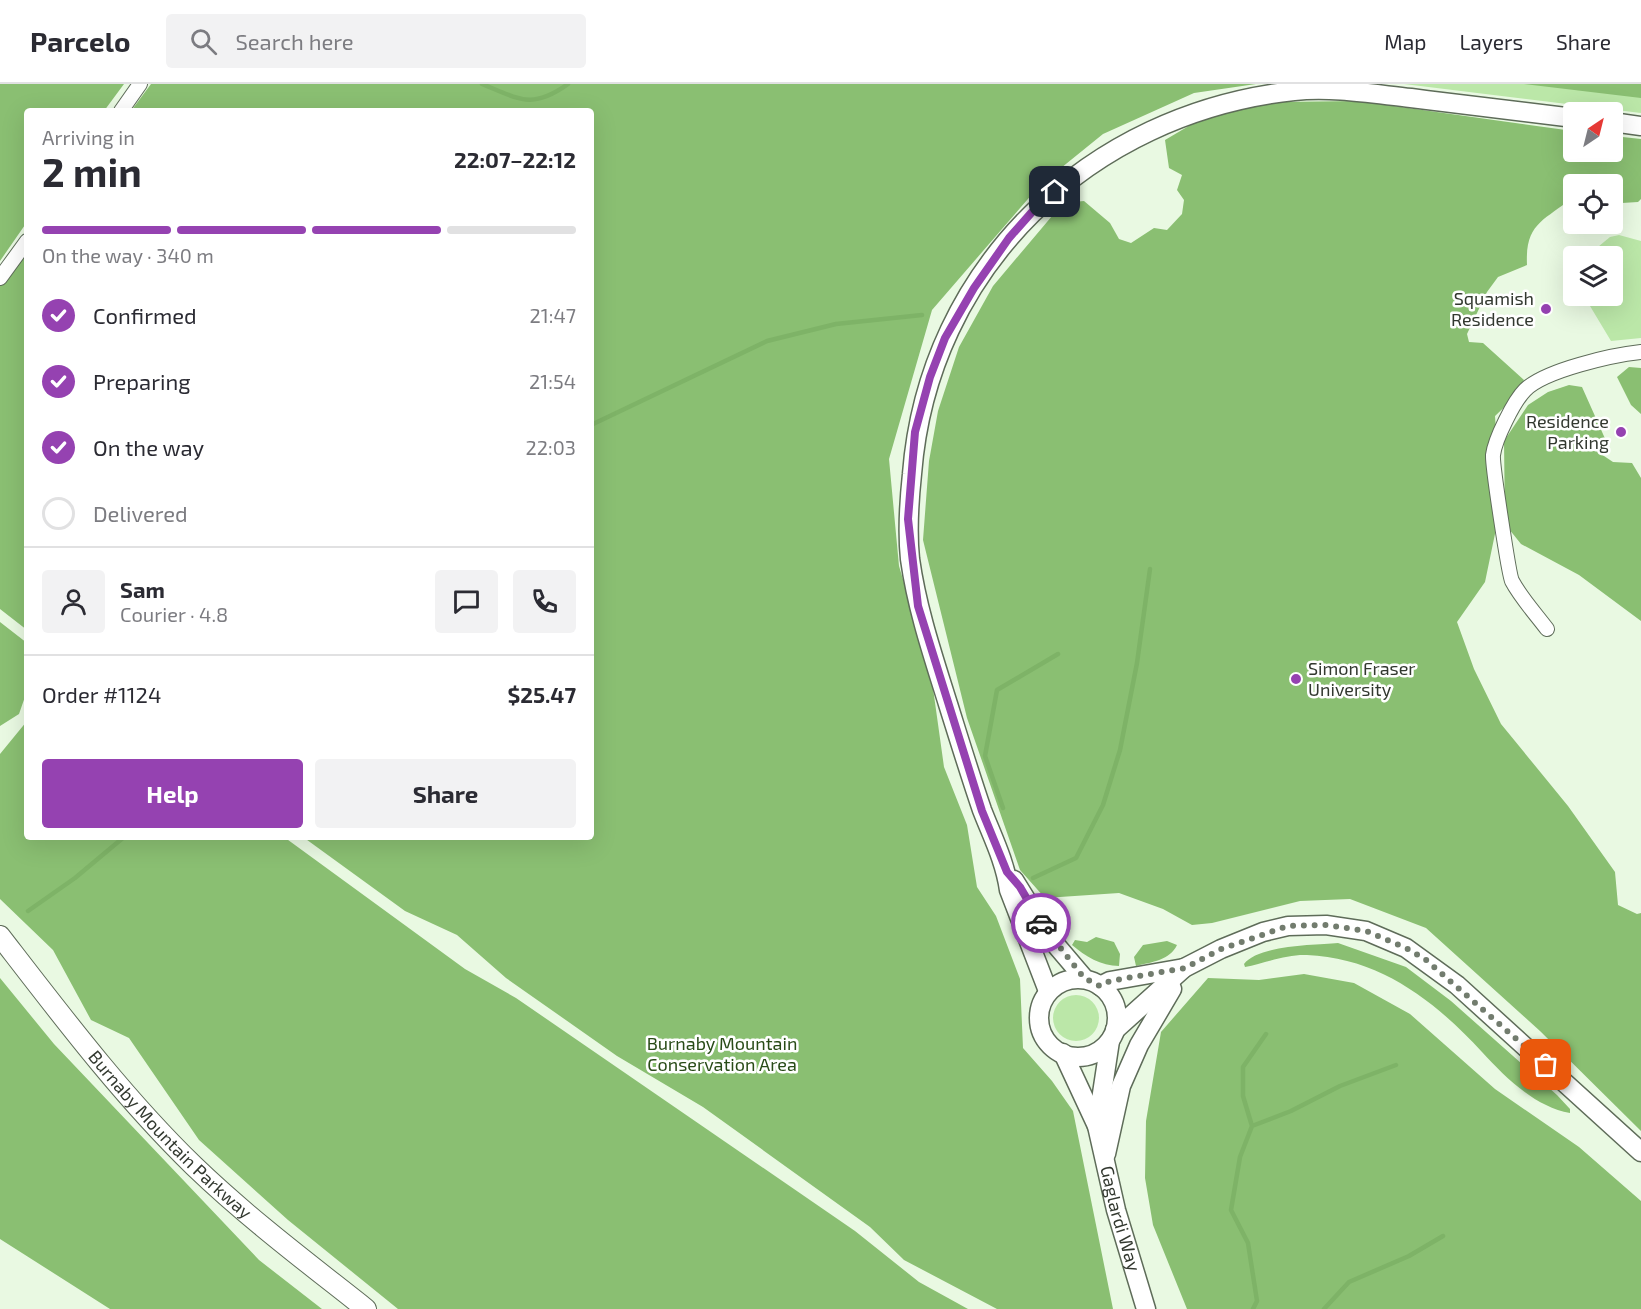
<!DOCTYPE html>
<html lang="en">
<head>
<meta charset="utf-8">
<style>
  body { margin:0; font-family:"Exo 2",sans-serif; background:#f2f2f3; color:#2b2b33; height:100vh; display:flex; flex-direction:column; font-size:22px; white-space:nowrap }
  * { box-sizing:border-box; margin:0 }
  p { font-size:20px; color:#7c7c81 }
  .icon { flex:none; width:33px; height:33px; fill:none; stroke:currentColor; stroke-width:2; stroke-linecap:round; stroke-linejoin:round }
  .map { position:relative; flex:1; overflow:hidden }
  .drawer { position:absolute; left:24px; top:24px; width:570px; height:732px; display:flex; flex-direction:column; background:#fff; border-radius:6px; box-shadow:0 6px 24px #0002 }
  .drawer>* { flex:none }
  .needle { width:39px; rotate:35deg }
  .buttons { position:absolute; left:1563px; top:18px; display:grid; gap:12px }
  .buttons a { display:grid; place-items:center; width:60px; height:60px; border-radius:6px; background:#fff; box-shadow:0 6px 24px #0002; font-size:30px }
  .pin { position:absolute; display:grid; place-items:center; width:51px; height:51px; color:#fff; margin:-26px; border-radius:12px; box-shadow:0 3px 9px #0006 }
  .courier { position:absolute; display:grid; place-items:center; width:60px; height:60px; margin:-30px; border:4px solid #9542b1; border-radius:50%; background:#fff; color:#222; box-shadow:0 2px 8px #0007 }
  .overview em { font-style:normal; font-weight:700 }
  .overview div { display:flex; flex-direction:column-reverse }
  .overview { display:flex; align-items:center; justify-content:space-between; height:102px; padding:0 18px }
  h1 { font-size:39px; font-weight:700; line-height:45px }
  .bar { display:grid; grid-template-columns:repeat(4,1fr); gap:9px 6px; align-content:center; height:72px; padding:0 18px }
  .bar i { height:8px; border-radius:4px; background:#e1e1e2 }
  .bar .on { background:#9542b1 }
  .bar p { grid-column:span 4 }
  .line { display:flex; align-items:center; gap:15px; padding:0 18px; border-top:2px solid #e1e1e2 }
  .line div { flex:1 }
  .round { display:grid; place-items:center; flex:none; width:63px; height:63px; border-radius:6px; background:#f2f2f3 }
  ol { padding:0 18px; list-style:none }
  li { display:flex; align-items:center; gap:18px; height:66px }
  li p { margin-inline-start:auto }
  li .icon { padding:6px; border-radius:50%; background:#9542b1; color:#fff; stroke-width:4 }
  li:last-child { color:#7c7c81 }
  li i { width:33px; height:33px; border:3px solid #e1e1e2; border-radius:50% }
  .primary-button { display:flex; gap:12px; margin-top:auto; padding:12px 18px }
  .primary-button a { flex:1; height:69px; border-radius:6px; background:#9542b1; color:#fff; font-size:24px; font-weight:700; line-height:69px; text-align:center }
  .primary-button a+a { background:#f2f2f3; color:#2b2b33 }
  header { display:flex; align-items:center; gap:36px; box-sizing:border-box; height:84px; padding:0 30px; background:#fff; border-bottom:2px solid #e1e1e2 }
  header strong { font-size:28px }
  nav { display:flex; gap:33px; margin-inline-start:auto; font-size:21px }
  .search { width:420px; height:54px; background:#f2f2f3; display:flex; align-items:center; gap:15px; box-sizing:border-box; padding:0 21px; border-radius:6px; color:#7c7c81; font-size:22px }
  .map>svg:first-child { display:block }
</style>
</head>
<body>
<header>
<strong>Parcelo</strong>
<div class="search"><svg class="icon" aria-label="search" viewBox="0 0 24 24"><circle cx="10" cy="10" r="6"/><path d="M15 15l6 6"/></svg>Search here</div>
<nav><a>Map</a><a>Layers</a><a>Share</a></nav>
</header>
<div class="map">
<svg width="1641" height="1225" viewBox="0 0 1641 1225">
  <rect width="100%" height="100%" fill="#e9f9e2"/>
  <!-- green -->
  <path fill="#bbe7a8" d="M1404,0H1641V29Z
    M1619,151L1641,157V254L1611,257L1584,212H1612V172H1587L1610,153Z
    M1053 934a23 23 0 1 1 46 0a23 23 0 1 1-46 0Z"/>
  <!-- forest -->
  <path fill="#8abf72" d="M0,0H124L104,27H27V138L0,177Z
    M151,0H1256L1194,9L1103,50L1040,101L932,226L889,375L899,482L931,590L944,683L967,741L977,803L996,832L1020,895L1023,964L1052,997L1073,1027L1113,1225H997L904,1176L870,1143L703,1023L617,972L506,894L457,851L405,827L303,753H591V27H131Z
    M1524,0H1641V14Z
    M1358,17L1573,47L1574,68H1612L1613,52L1641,55V115L1638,118L1622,119L1613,107L1612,100H1607L1595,92C1577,97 1577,98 1572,114C1544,137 1525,139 1527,181L1498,193L1487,208L1467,250L1469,258L1483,259L1524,296L1517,311L1495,332L1501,421L1485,498L1457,538L1474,585L1501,640L1568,722L1615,788L1618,821L1637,830L1641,829V1047L1540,947L1426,844L1350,815L1300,817L1212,839L1192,841L1163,825L1119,809L1045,814L1020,786L967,634L923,456L929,377L938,327L959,263L993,202L1063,119L1084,117L1110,139L1119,155L1131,159L1154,144L1167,146L1182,130L1184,116L1177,106L1182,91L1169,84L1165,56L1204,33L1276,18Z
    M27,168V546L0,525V202Z
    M1629,283L1641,284V330L1631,321L1617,293Z
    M1569,301L1582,303L1607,359L1601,370L1613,378L1632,379L1641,394V537L1579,491L1521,460L1505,440L1504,357L1528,321L1548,308Z
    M0,538L27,559V607L19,630L0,642Z
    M27,637V753H284L465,885L516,914L855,1147L919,1198L968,1225H398L288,1136L199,1056L129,954L91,936L53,866L0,815V670Z
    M1096,853L1114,858L1120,870L1119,882C1101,882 1085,872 1072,861L1075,856L1087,858Z
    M1167,857L1177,861C1170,876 1152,878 1136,882L1134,873L1143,861Z
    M1338,859L1406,883L1451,917L1557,1011L1570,1025V1029C1535,1023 1505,993 1482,968C1435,917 1380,874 1307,871C1288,870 1264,879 1245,883L1244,880C1258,861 1315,861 1338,859Z
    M1304,890L1354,899L1410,930L1495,1005L1579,1063L1641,1117V1225H1187L1153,1141L1145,1094L1146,1037L1161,948L1208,894L1259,896Z
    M0,894L54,960L259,1176L322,1225H110L0,1155Z"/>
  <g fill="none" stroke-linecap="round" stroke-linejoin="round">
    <!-- stream -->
    <path stroke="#7eb367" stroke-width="4.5" d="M482,0C519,15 532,26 568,0
      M591,341L767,257L836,240L922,231
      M1003,724L985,672L997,606L1058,570
      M1033,794L1076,774L1103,721L1120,666L1137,579L1150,485
      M28,827L75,794L124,753
      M1252,1042L1291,1027L1340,1002L1396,981
      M1253,1225L1257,1217L1248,1159L1231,1126L1240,1073L1252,1042L1243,1012V983L1266,950
      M1324,1225L1349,1198L1409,1172L1443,1152"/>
    <defs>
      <path id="minor" d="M121,27L140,0
        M0,194L27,157
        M1547,545C1535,529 1521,514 1512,497C1509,491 1492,380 1493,371C1495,355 1514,317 1525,306C1545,286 1613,271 1641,268"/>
      <g id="tertiary">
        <path d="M1612,38L1641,42"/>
        <path d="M1014,796L1050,854L1084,894"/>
        <circle cx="1078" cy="934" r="39"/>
        <path d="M1100,902L1110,897L1184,884"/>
        <path d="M1048,907L1009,806C1005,777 992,752 982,726C970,691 959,655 948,620C933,572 917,525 910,475C907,446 909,418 912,390C928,183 1090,29 1294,7C1333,3 1373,10 1411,14C1465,21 1519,27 1574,34"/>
        <path d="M1115,946L1184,884L1221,865L1263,848L1288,842L1326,841L1366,847L1406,864L1457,901L1641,1068"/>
        <path id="s1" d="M1063,969L1097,1042L1116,1126L1146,1225"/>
        <path d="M1097,1042L1110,957"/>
        <path d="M1106,1070L1121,1002L1139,961L1172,905"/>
      </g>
      <g id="secondary">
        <path id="s2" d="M0,852C61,931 122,1012 194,1082C248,1134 308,1179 366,1225"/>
      </g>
    </defs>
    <!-- minor casing -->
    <use href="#minor" stroke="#5e6c59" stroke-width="16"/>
    <!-- tertiary casing -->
    <use href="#tertiary" stroke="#5e6c59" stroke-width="21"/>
    <!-- secondary casing -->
    <use href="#secondary" stroke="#5e6c59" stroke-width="22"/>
    <!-- minor -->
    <use href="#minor" stroke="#fff" stroke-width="14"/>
    <!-- tertiary -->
    <use href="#tertiary" stroke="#fff" stroke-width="18"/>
    <!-- secondary -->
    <use href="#secondary" stroke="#fff" stroke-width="20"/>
  </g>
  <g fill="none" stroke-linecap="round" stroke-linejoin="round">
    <!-- done -->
    <path stroke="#727c6e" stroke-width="6" stroke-dasharray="0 10.8" d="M1041,839L1084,894L1100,902L1110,897L1185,884L1221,865L1288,842L1326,841L1366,847L1406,864L1425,875L1546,981"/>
    <!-- route -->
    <path stroke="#9542b1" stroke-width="8" d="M1041,839L1020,803L1007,788L982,727L918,522L908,435L915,348L930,293L945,254L974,204L1009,154L1040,119L1055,108"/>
  </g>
  <!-- markers -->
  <g fill="#9542b1" stroke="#fff" stroke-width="2">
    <circle cx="1546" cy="225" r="6"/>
    <circle cx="1621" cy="348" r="6"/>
    <circle cx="1296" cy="595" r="6"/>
  </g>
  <g text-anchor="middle" stroke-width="5" stroke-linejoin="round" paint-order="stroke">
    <!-- poi labels -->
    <g font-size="18" fill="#32382f" stroke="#fff" text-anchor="end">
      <text x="1534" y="221">Squamish<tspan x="1534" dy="21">Residence</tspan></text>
      <text x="1609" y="344">Residence<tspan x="1609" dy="21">Parking</tspan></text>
      <text x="1308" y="591" text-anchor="start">Simon Fraser<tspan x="1308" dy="21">University</tspan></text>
    </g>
    <!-- park labels -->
    <g font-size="18" fill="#284b17" stroke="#fff">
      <text x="722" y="966">Burnaby Mountain<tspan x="722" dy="21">Conservation Area</tspan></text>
    </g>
    <!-- street labels -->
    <g font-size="18" fill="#32382f" stroke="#fff">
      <text dy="6" stroke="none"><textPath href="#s2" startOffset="262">Burnaby Mountain Parkway</textPath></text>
      <text dy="6" stroke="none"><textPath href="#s1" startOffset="176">Gaglardi Way</textPath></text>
    </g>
  </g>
</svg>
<div class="buttons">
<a><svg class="needle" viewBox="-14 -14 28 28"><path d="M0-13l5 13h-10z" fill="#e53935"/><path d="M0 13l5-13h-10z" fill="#7c7c81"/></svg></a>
<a><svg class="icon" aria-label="locate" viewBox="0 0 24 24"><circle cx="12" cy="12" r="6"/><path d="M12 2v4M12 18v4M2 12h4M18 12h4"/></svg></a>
<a><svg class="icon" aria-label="layers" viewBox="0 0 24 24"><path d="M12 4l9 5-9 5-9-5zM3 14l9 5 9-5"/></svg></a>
</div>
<div class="pin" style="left:1546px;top:981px;background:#ea580c"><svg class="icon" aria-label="bag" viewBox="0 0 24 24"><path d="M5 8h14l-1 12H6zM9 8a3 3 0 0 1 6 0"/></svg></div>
<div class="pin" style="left:1055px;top:108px;background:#1f2937"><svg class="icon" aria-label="home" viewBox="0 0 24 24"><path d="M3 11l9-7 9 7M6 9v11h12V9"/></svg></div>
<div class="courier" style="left:1041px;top:839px"><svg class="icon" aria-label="car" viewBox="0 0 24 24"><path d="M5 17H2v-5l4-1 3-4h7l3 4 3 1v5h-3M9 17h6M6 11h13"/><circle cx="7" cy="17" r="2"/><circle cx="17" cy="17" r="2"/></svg></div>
<section class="drawer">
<div class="overview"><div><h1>2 min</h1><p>Arriving in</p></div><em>22:07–22:12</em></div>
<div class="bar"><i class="on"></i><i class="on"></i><i class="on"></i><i></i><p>On the way · 340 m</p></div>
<ol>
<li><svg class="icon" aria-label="check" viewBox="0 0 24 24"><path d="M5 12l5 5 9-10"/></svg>Confirmed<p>21:47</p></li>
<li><svg class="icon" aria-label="check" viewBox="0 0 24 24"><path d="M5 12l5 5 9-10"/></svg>Preparing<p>21:54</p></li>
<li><svg class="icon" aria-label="check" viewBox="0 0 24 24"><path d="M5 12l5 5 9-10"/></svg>On the way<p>22:03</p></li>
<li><i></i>Delivered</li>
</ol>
<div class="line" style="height:108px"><a class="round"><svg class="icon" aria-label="person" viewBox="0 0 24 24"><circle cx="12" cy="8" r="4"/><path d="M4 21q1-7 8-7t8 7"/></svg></a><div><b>Sam</b><p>Courier · 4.8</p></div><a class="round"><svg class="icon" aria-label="chat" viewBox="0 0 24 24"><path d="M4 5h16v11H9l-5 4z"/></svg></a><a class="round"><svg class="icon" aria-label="phone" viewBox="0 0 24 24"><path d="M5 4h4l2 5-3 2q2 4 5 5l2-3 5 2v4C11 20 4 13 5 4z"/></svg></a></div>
<div class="line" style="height:78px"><div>Order #1124</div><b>$25.47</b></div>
<div class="primary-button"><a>Help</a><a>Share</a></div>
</section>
</div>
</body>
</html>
